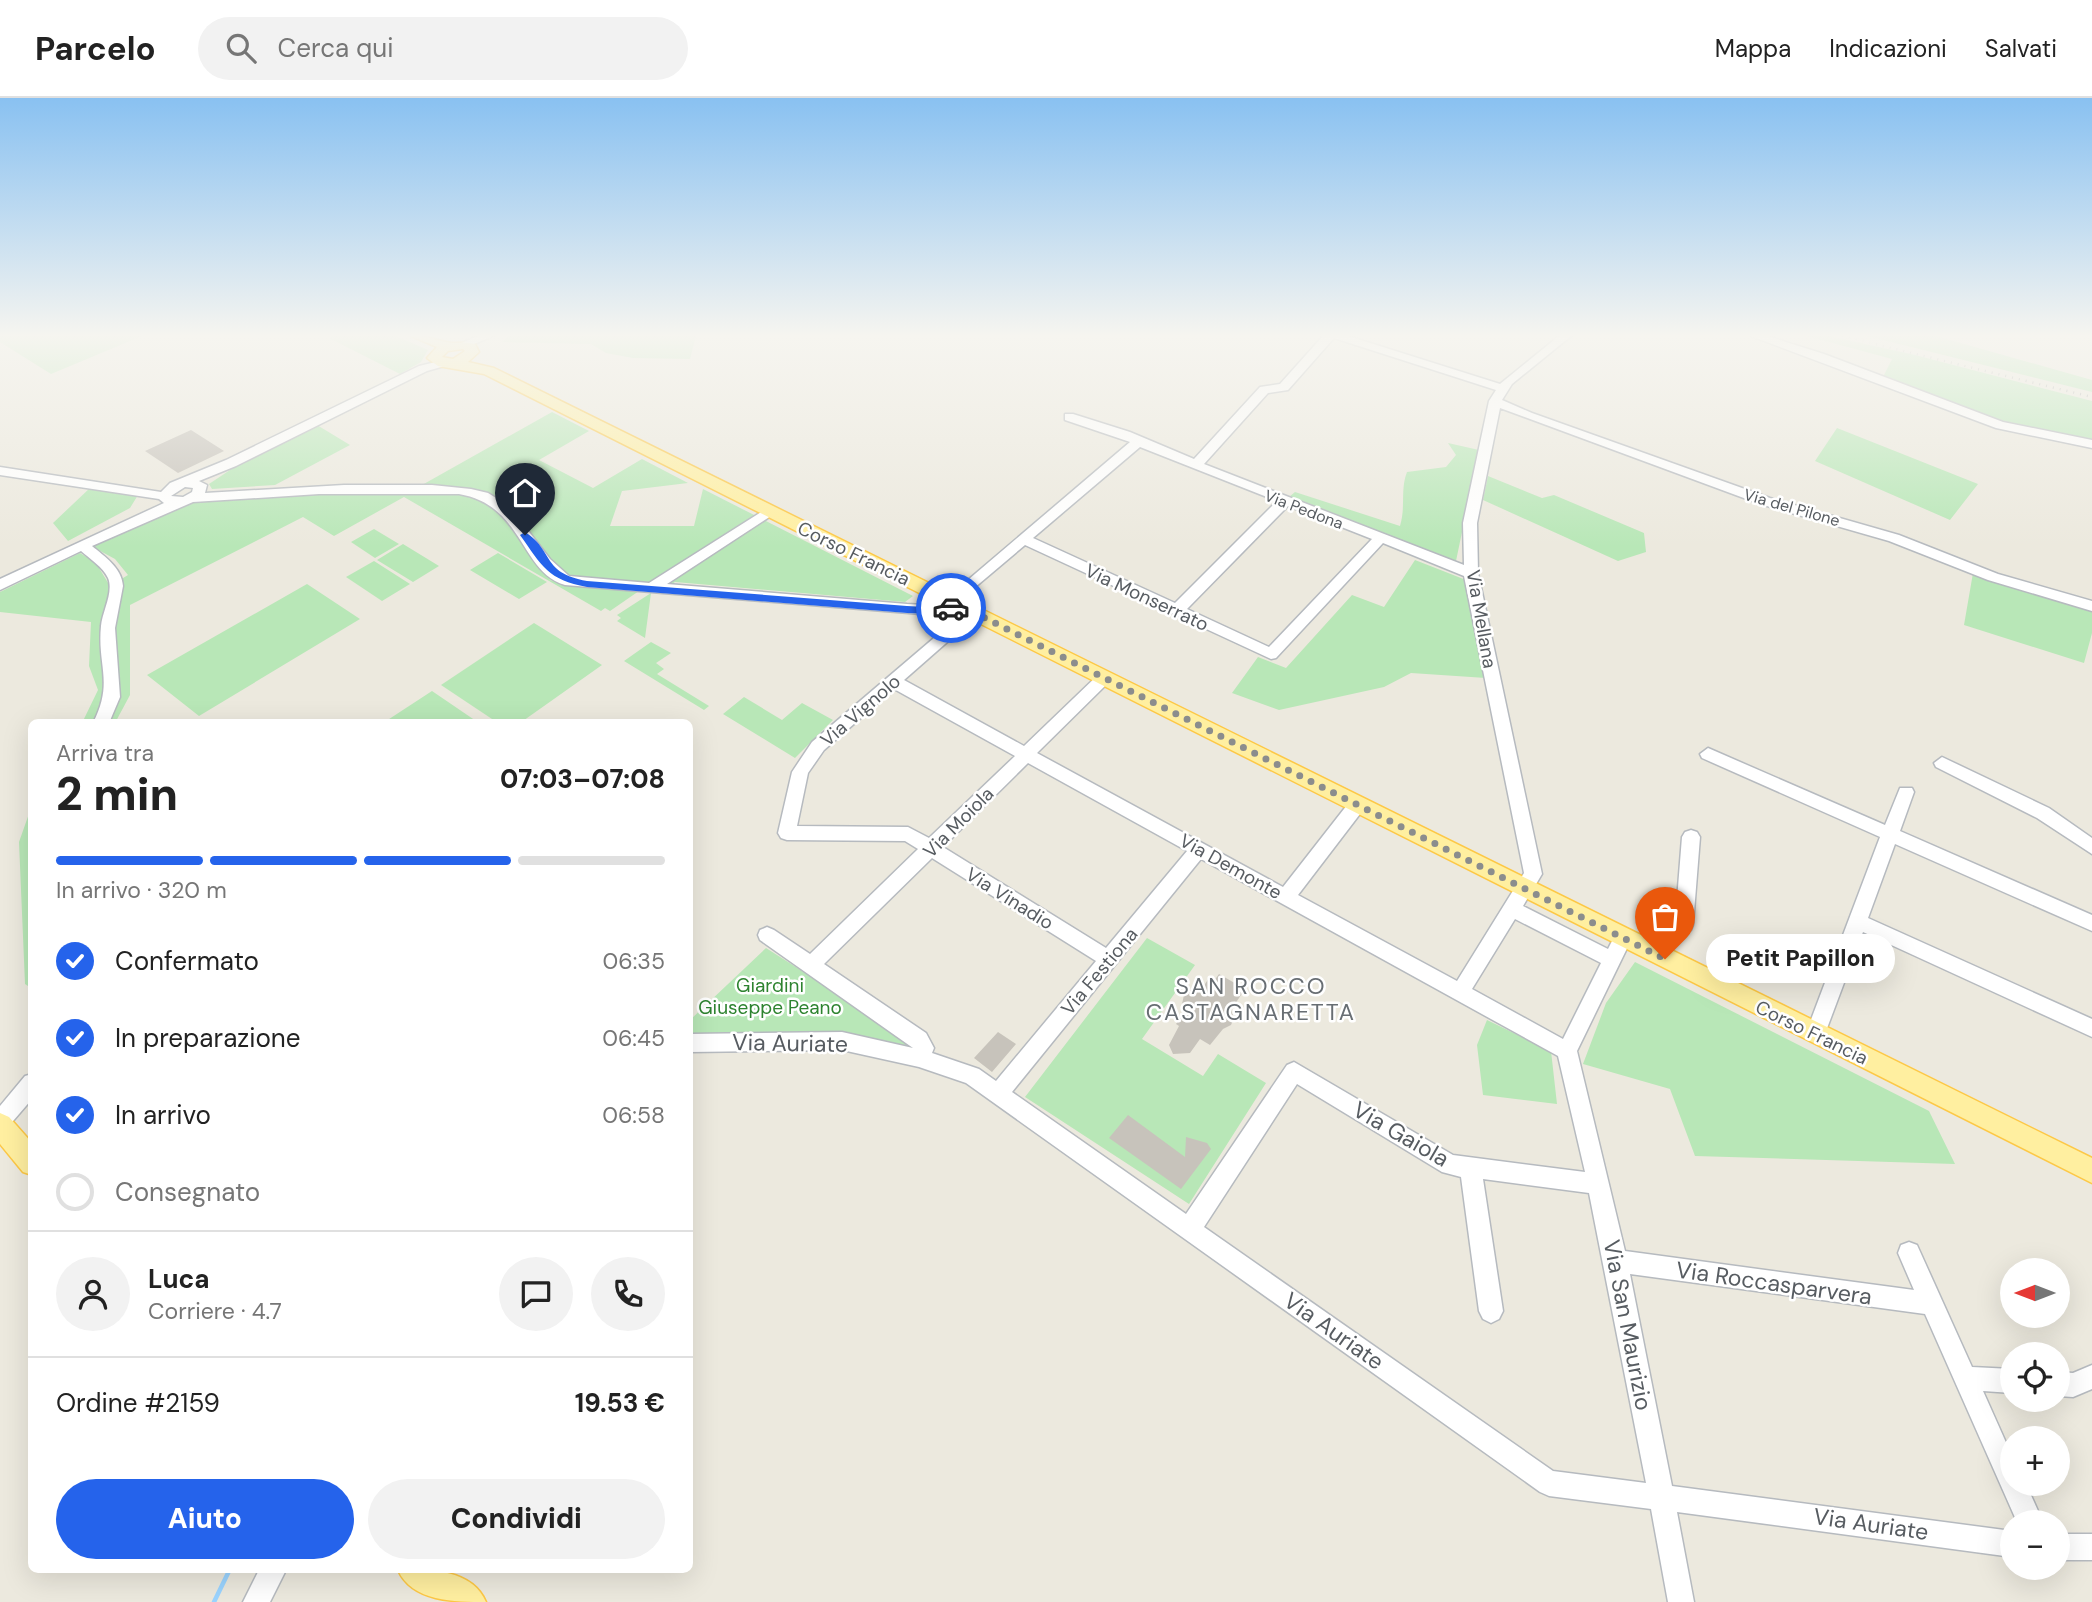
<!DOCTYPE html>
<html lang="it">
<head>
<meta charset="utf-8">
<style>
  body { margin:0; font-family:"DM Sans",sans-serif; background:#f2f2f2; color:#222; height:100vh; display:flex; flex-direction:column; font-size:26px; white-space:nowrap }
  * { box-sizing:border-box; margin:0 }
  p { font-size:23px; color:#767676 }
  .icon { flex:none; width:38px; height:38px; fill:none; stroke:currentColor; stroke-width:2; stroke-linecap:round; stroke-linejoin:round }
  .map { position:relative; flex:1; overflow:hidden }
  .drawer { position:absolute; left:28px; top:621px; width:665px; height:854px; display:flex; flex-direction:column; background:#fff; border-radius:10px; box-shadow:0 7px 28px #0002 }
  .drawer>* { flex:none }
  .needle { width:46px; rotate:270deg }
  .controls { position:absolute; left:2000px; top:1160px; display:grid; gap:14px }
  .controls a { display:grid; place-items:center; width:70px; height:70px; border-radius:50%; background:#fff; box-shadow:0 7px 28px #0002; font-size:35px }
  .pin { position:absolute; display:grid; place-items:center; width:60px; height:60px; color:#fff; margin:-72px -30px; border-radius:50% 50% 50% 0; rotate:-45deg; box-shadow:0 0 7px #0007 }
  .pin .icon { rotate:45deg }
  .courier { position:absolute; display:grid; place-items:center; width:70px; height:70px; margin:-35px; border:5px solid #2563eb; border-radius:50%; background:#fff; color:#222; box-shadow:0 2px 9px #0007 }
  .bubble { position:absolute; height:49px; border-radius:24px; background:#fff; box-shadow:0 7px 28px #0002; font-size:23px; font-weight:800; line-height:49px; text-align:center }
  .head em { font-style:normal; font-weight:800 }
  .head div { display:flex; flex-direction:column-reverse }
  .head { display:flex; align-items:center; justify-content:space-between; height:119px; padding:0 28px }
  h1 { font-size:46px; font-weight:800; line-height:52px }
  .bar { display:grid; grid-template-columns:repeat(4,1fr); gap:10px 7px; align-content:center; height:84px; padding:0 28px }
  .bar i { height:9px; border-radius:5px; background:#e0e0e0 }
  .bar .on { background:#2563eb }
  .bar p { grid-column:span 4 }
  .line { display:flex; align-items:center; gap:18px; padding:0 28px; border-top:2px solid #e0e0e0 }
  .line div { flex:1 }
  .round { display:grid; place-items:center; flex:none; width:74px; height:74px; border-radius:37px; background:#f2f2f2 }
  ol { padding:0 28px; list-style:none }
  li { display:flex; align-items:center; gap:21px; height:77px }
  li p { margin-inline-start:auto }
  li .icon { padding:7px; border-radius:50%; background:#2563eb; color:#fff; stroke-width:4 }
  li:last-child { color:#767676 }
  li i { width:38px; height:38px; border:4px solid #e0e0e0; border-radius:50% }
  .button { display:flex; gap:14px; margin-top:auto; padding:14px 28px }
  .button a { flex:1; height:80px; border-radius:42px; background:#2563eb; color:#fff; font-size:28px; font-weight:800; line-height:80px; text-align:center }
  .button a+a { background:#f2f2f2; color:#222 }
  header { display:flex; align-items:center; gap:42px; box-sizing:border-box; height:98px; padding:0 35px; background:#fff; border-bottom:2px solid #e0e0e0 }
  header strong { font-size:33px }
  nav { display:flex; gap:38px; margin-inline-start:auto; font-size:24px }
  .search { width:490px; height:63px; background:#f2f2f2; display:flex; align-items:center; gap:18px; box-sizing:border-box; padding:0 24px; border-radius:38px; color:#767676; font-size:26px }
  .map>svg:first-child { display:block }
</style>
</head>
<body>
<header>
<strong>Parcelo</strong>
<div class="search"><svg class="icon" aria-label="search" viewBox="0 0 24 24"><circle cx="10" cy="10" r="6"/><path d="M15 15l6 6"/></svg>Cerca qui</div>
<nav><a>Mappa</a><a>Indicazioni</a><a>Salvati</a></nav>
</header>
<div class="map">
<svg width="2092" height="1504" viewBox="0 0 2092 1504">
  <rect width="100%" height="100%" fill="#ece9de"/>
  <!-- green -->
  <path fill="#b8e7b7" d="M0,238H142L51,276L0,244Z
    M334,238H396L428,252L421,264L400,276L329,240Z
    M508,238H696L690,261L633,260L606,255L591,246L502,244Z
    M1807,238H1829L1915,257L2092,303V342L2001,324L1883,279L1892,261Z
    M1867,238H1936L2092,282V294Z
    M552,314L589,333L539,362L593,390L642,361L688,385L622,393L610,428H694L703,391L913,498L905,504L675,484L669,488L608,484L564,477L549,482L639,493L610,513L605,510L601,513L404,399L334,438L303,419L130,507V597L115,625H82L98,592L89,568L91,524L0,514V494L80,455L96,465L110,488L128,477L115,461L91,448L157,415L204,402L422,387Z
    M317,327L350,347L275,387L212,391L209,386L236,368Z
    M1837,330L1978,386L1950,422L1815,363Z
    M1448,345L1479,352L1456,463L1289,399L1295,394L1400,428C1406,408 1400,392 1407,374L1446,369L1456,357Z
    M1488,378L1542,400L1554,397L1644,435L1646,454L1618,463L1483,402Z
    M91,389L138,397L130,410L68,443L53,425Z
    M374,431L399,446L375,460L351,444Z
    M403,446L439,468L413,484L377,462Z
    M498,455L547,484L519,501L470,472Z
    M1415,462L1466,482L1486,580L1411,575L1384,589L1279,612L1232,595L1258,559L1286,570L1352,497L1384,509Z
    M374,463L410,486L382,503L346,479Z
    M1973,475L2092,511V535L2084,565L1964,527Z
    M307,486L360,521L199,618L147,577Z
    M651,495L645,540L617,523L621,520L617,517Z
    M534,525L602,567L520,625H498L441,587Z
    M651,544L671,555L656,565L664,571L657,576L709,608L704,612L624,563Z
    M432,593L479,625H383Z
    M744,599L782,622L802,605L833,622L795,660L723,616Z
    M31,710V709V890L25,886L19,744Z
    M1147,840L1195,867L1142,941L1203,978L1218,956L1266,985L1189,1106L1025,999Z
    M766,850L898,934L914,949L907,953L830,934L690,939V922Z
    M1635,864L1929,1013L1955,1066L1695,1058L1670,991L1583,966L1606,905Z
    M1487,922L1551,953L1557,1006L1483,997L1477,947Z"/>
  <g fill="none" stroke-linecap="round" stroke-linejoin="round">
    <!-- stream -->
    <path stroke="#9bd4ff" stroke-width="4.5" d="M214,1504L229,1473"/>
  </g>
  <!-- building -->
  <path fill="#c7c3bb" d="M191,332L224,353L178,375L145,353Z
    M1219,876L1245,891L1231,912L1234,920L1231,927L1223,931L1210,947L1200,941L1190,955L1173,956L1169,947L1179,928L1176,926L1186,913L1182,906L1184,897L1192,891L1201,892L1209,880L1214,883Z
    M998,934L1016,946L992,974L974,960Z
    M1128,1017L1185,1059L1186,1039L1207,1045L1211,1051L1181,1091L1109,1040Z"/>
  <g fill="none" stroke-linecap="round" stroke-linejoin="round">
    <defs>
      <path id="minor" d="M478,238H493L467,249L457,247Z
        M1323,238H1348L1500,286L1559,238H1571L1512,286L1502,302L1532,315L1770,400L1899,437L1998,476L2092,503V513L1988,482L1889,443L1760,406L1500,310L1477,425L1478,475L1542,776L1523,808L1608,851L1616,835L1623,832L1630,835L1632,840L1577,953L1625,1153L1914,1192L1898,1155L1901,1147L1909,1144L1917,1147L1972,1269L2012,1271V1295L1983,1293L2012,1358V1386H2026L2043,1424H2017L1925,1216L1630,1176L1672,1388L2012,1433V1459L1677,1414L1694,1504H1668L1651,1411L1549,1398L1540,1394L966,985L919,969L842,952L690,954V936L842,934L913,950L760,842L758,837L760,832L767,829L774,832L810,856L918,751L905,743L787,742L781,740L778,735L792,674L812,644L968,511H978V517L904,582L1024,648L1099,576H1109L1112,580L1109,584L1037,655L1283,789L1351,702H1363L1365,707L1363,712L1298,797L1457,883L1524,775L1464,478L1383,445L1276,560L1271,561L1025,447L967,496H957L955,493L1130,344L1065,322V316H1073L1130,334L1194,361L1260,289L1280,286ZM1334,240L1496,292L1489,303L1463,425L1464,467L1204,366L1268,295L1288,292ZM1140,349L1277,403L1175,505L1033,440ZM1288,408L1372,441L1269,549L1187,511ZM894,591L1015,658L929,740L908,729L797,728L808,675L824,652ZM1028,665L1187,753L1106,850L943,749ZM932,760L1096,863L996,983L979,971L932,955L934,950L926,935L824,866ZM1201,761L1558,958L1585,1074L1453,1057L1294,964L1287,967L1186,1116L1012,994ZM1515,821L1601,865L1563,941L1472,891ZM1297,986L1442,1074L1461,1079L1479,1213L1483,1221L1491,1225L1499,1221L1503,1213L1483,1081L1589,1095L1646,1385L1553,1373L1204,1129Z
        M1751,238H1767L1824,256L2003,324L2092,342V350L1996,330Z
        M444,262L448,263V267L427,273L236,368L199,383L207,387L205,395L344,387H432L471,391L488,395L509,408L550,461L569,478L649,485L769,409L776,413L774,416L667,486L907,506L942,508L957,501L964,506L945,518L565,487C520,474 524,407 459,396H319L193,404L92,448C104,458 122,470 123,488L115,530L120,599L109,625H93C114,584 97,568 101,528C102,514 114,494 108,480C103,469 90,461 81,453L0,492V481L164,405L159,401L0,377V369L161,394L170,385L226,362L419,268ZM185,389L193,390L192,394L183,399L171,398Z
        M1708,650L1885,727L1900,690H1912L1914,694L1900,733L2092,817V833L1895,746L1868,820L2092,921V939L1863,834L1823,941L1816,944L1809,941L1806,935L1880,739L1702,660L1700,656Z
        M1942,659L2049,710L2092,740V756L2037,720L1936,669L1934,665Z
        M1691,732L1697,734L1700,739L1693,827L1691,832L1684,835L1677,832L1675,827L1682,739L1685,734Z
        M32,976V1001L7,1030L0,1033V1008L25,978Z
        M2092,1267V1291L2073,1299L2058,1298V1274L2073,1275Z
        M2058,1436H2092V1462H2058Z
        M259,1472H286L270,1504H243Z"/>
      <path id="major" d="M411,238C426,237 437,243 452,245C460,245 466,244 475,246L479,254L468,264L494,270L2092,1060V1085L484,276L438,268L427,260L437,249ZM463,251L465,253L453,261L442,259L448,253Z
        M0,1015L9,1019L32,1045V1077L23,1074L0,1046Z
        M398,1472C429,1471 472,1471 486,1504C455,1504 412,1504 398,1472Z"/>
    </defs>
    <!-- minor casing -->
    <use href="#minor" stroke="#b6babf" stroke-width="3"/>
    <!-- major casing -->
    <use href="#major" stroke="#fdc846" stroke-width="3"/>
    <!-- minor -->
    <use href="#minor" fill="#fff" fill-rule="evenodd"/>
    <!-- major -->
    <use href="#major" fill="#ffefa0" fill-rule="evenodd"/>
    <!-- rail -->
    <path stroke="#b1b2b2" stroke-width="2.5" stroke-dasharray="1 6" stroke-linecap="butt" d="M1842,238L2092,299"/>
  </g>
  <!-- sky -->
  <linearGradient id="sky" x2="0" y2="1"><stop stop-color="#89c1f1"/><stop offset="0.53" stop-color="#f6f5f0"/><stop offset="1" stop-color="#f6f5f0" stop-opacity="0"/></linearGradient>
  <rect width="2092" height="448" fill="url(#sky)"/>
  <!-- route -->
  <path fill="#2563eb" d="M525,434C554,452 541,475 587,483L907,508L944,510L951,507L956,510L946,517L907,515L587,489C548,482 542,468 520,437Z"/>
  <g fill="none" stroke-linecap="round" stroke-linejoin="round">
    <!-- done -->
    <path stroke="#8b8d8d" stroke-width="7" stroke-dasharray="0 12.6" d="M951,510L957,506L1665,861"/>
  </g>
  <g text-anchor="middle" stroke-width="5" stroke-linejoin="round" paint-order="stroke">
    <!-- far-street labels -->
    <g font-size="16" fill="#575c61" stroke="#fff">
      <text transform="translate(1792 409) rotate(16)" y="6">Via del Pilone</text>
      <text transform="translate(1304 411) rotate(21)" y="6">Via Pedona</text>
    </g>
    <!-- street labels -->
    <g font-size="19" fill="#575c61" stroke="#fff">
      <text transform="translate(854 455) rotate(26)" y="7">Corso Francia</text>
      <text transform="translate(1147 499) rotate(25)" y="7">Via Monserrato</text>
      <text transform="translate(1482 521) rotate(80)" y="7">Via Mellana</text>
      <text transform="translate(860 612) rotate(-41)" y="7">Via Vignolo</text>
      <text transform="translate(958 724) rotate(-45)" y="7">Via Moiola</text>
      <text transform="translate(1231 768) rotate(29)" y="7">Via Demonte</text>
      <text transform="translate(1010 800) rotate(32)" y="7">Via Vinadio</text>
      <text transform="translate(1099 873) rotate(-50)" y="7">Via Festiona</text>
      <text transform="translate(1812 934) rotate(26)" y="7">Corso Francia</text>
    </g>
    <!-- park labels -->
    <g font-size="19" fill="#2d832f" stroke="#fff">
      <text x="770" y="894">Giardini<tspan x="770" dy="22">Giuseppe Peano</tspan></text>
    </g>
    <!-- quarter labels -->
    <g font-size="23" letter-spacing="2" fill="#686e73" stroke="#fff">
      <text x="1251" y="896">SAN ROCCO<tspan x="1251" dy="26">CASTAGNARETTA</tspan></text>
    </g>
    <!-- near-street labels -->
    <g font-size="23" fill="#575c61" stroke="#fff">
      <text transform="translate(790 945) rotate(1)" y="8">Via Auriate</text>
      <text transform="translate(1401 1036) rotate(30)" y="8">Via Gaiola</text>
      <text transform="translate(1774 1185) rotate(8)" y="8">Via Roccasparvera</text>
      <text transform="translate(1628 1227) rotate(79)" y="8">Via San Maurizio</text>
      <text transform="translate(1334 1233) rotate(35)" y="8">Via Auriate</text>
      <text transform="translate(1871 1426) rotate(8)" y="8">Via Auriate</text>
    </g>
  </g>
</svg>
<div class="controls">
<a><svg class="needle" viewBox="-14 -14 28 28"><path d="M0-13l5 13h-10z" fill="#e53935"/><path d="M0 13l5-13h-10z" fill="#767676"/></svg></a>
<a><svg class="icon" aria-label="locate" viewBox="0 0 24 24"><circle cx="12" cy="12" r="6"/><path d="M12 2v4M12 18v4M2 12h4M18 12h4"/></svg></a>
<a>+</a>
<a>−</a>
</div>
<div class="pin" style="left:1665px;top:861px;background:#ea580c"><svg class="icon" aria-label="bag" viewBox="0 0 24 24"><path d="M5 8h14l-1 12H6zM9 8a3 3 0 0 1 6 0"/></svg></div>
<div class="pin" style="left:525px;top:437px;background:#1f2937"><svg class="icon" aria-label="home" viewBox="0 0 24 24"><path d="M3 11l9-7 9 7M6 9v11h12V9"/></svg></div>
<div class="courier" style="left:951px;top:510px"><svg class="icon" aria-label="car" viewBox="0 0 24 24"><path d="M5 17H2v-5l4-1 3-4h7l3 4 3 1v5h-3M9 17h6M6 11h13"/><circle cx="7" cy="17" r="2"/><circle cx="17" cy="17" r="2"/></svg></div>
<div class="bubble" style="left:1706px;top:836px;width:189px">Petit Papillon</div>
<section class="drawer">
<div class="head"><div><h1>2 min</h1><p>Arriva tra</p></div><em>07:03–07:08</em></div>
<div class="bar"><i class="on"></i><i class="on"></i><i class="on"></i><i></i><p>In arrivo · 320 m</p></div>
<ol>
<li><svg class="icon" aria-label="check" viewBox="0 0 24 24"><path d="M5 12l5 5 9-10"/></svg>Confermato<p>06:35</p></li>
<li><svg class="icon" aria-label="check" viewBox="0 0 24 24"><path d="M5 12l5 5 9-10"/></svg>In preparazione<p>06:45</p></li>
<li><svg class="icon" aria-label="check" viewBox="0 0 24 24"><path d="M5 12l5 5 9-10"/></svg>In arrivo<p>06:58</p></li>
<li><i></i>Consegnato</li>
</ol>
<div class="line" style="height:126px"><a class="round"><svg class="icon" aria-label="person" viewBox="0 0 24 24"><circle cx="12" cy="8" r="4"/><path d="M4 21q1-7 8-7t8 7"/></svg></a><div><b>Luca</b><p>Corriere · 4.7</p></div><a class="round"><svg class="icon" aria-label="chat" viewBox="0 0 24 24"><path d="M4 5h16v11H9l-5 4z"/></svg></a><a class="round"><svg class="icon" aria-label="phone" viewBox="0 0 24 24"><path d="M5 4h4l2 5-3 2q2 4 5 5l2-3 5 2v4C11 20 4 13 5 4z"/></svg></a></div>
<div class="line" style="height:91px"><div>Ordine #2159</div><b>19.53 €</b></div>
<div class="button"><a>Aiuto</a><a>Condividi</a></div>
</section>
</div>
</body>
</html>
